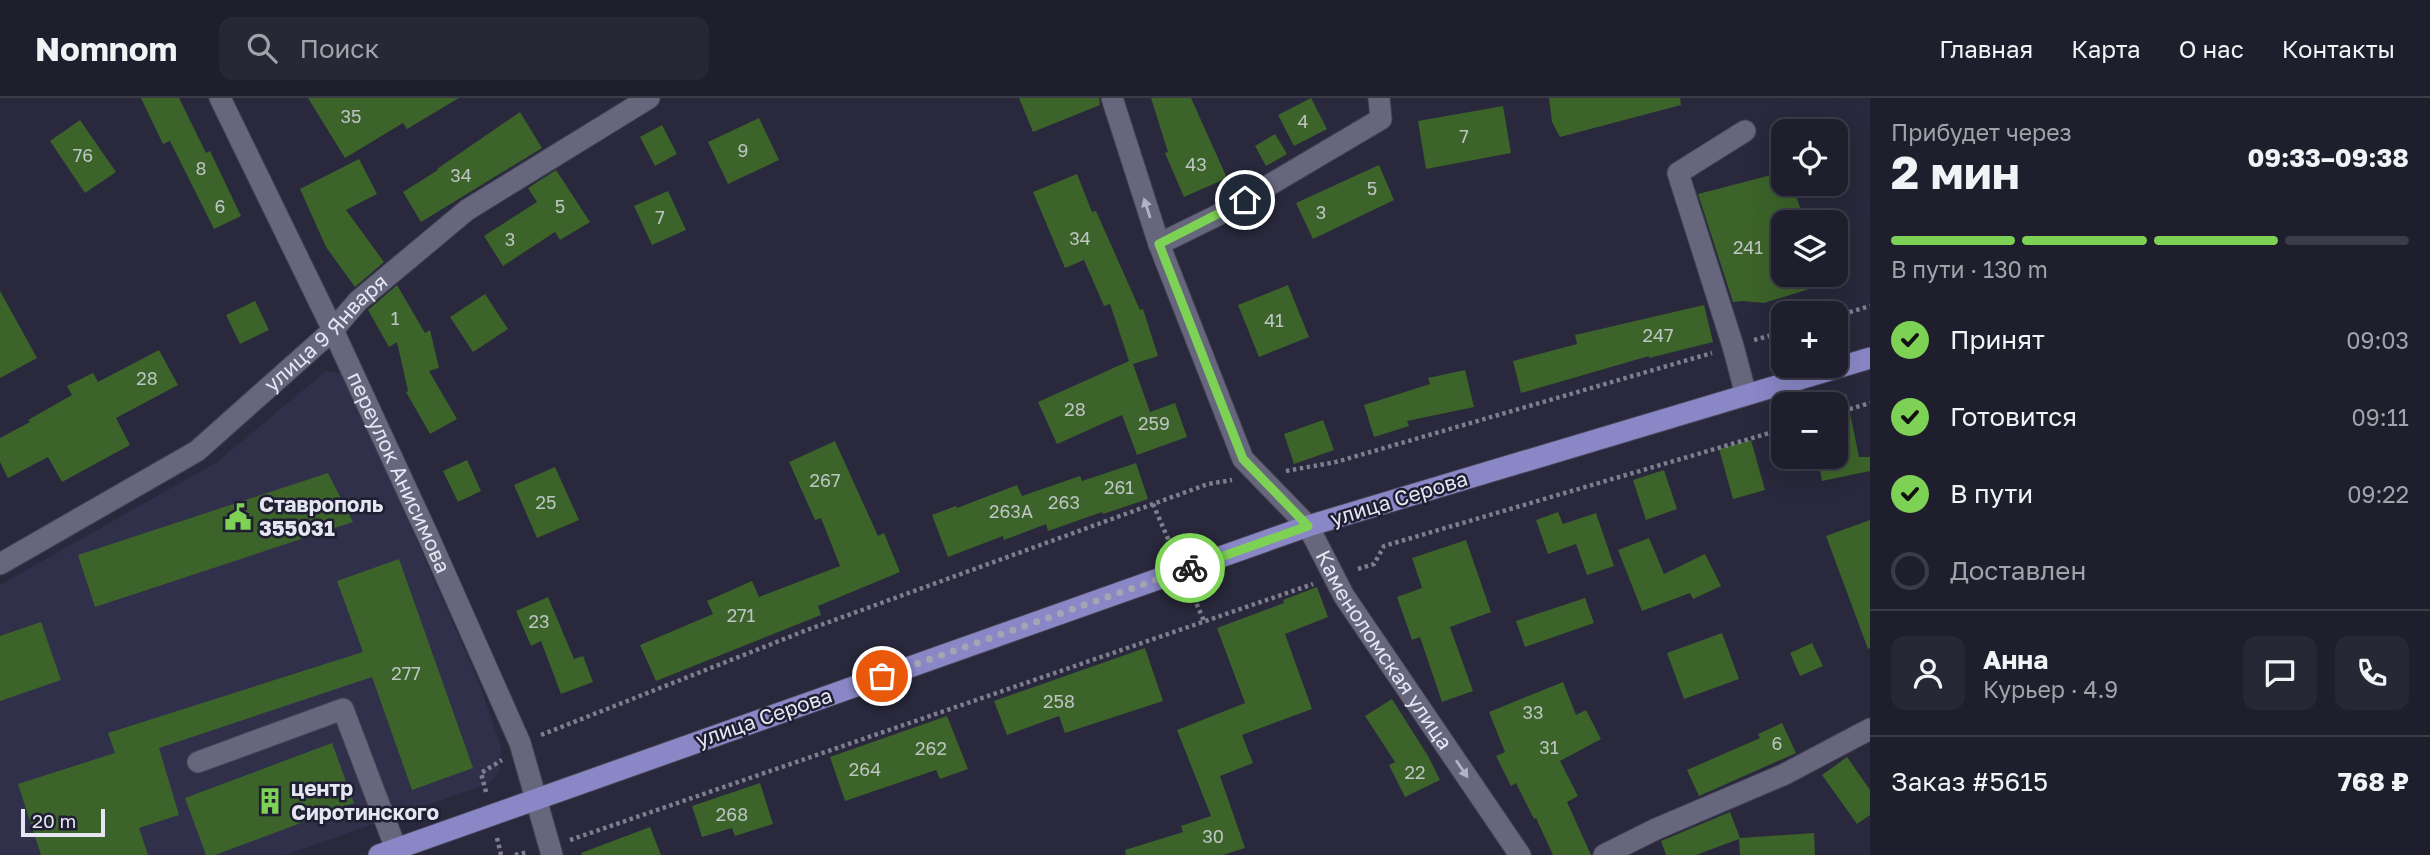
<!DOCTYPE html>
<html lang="ru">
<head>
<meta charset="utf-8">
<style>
  body { margin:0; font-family:"Golos Text",sans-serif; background:#272735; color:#f1f3f6; height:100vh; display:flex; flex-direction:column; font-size:26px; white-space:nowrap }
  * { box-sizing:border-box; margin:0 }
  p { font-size:23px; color:#a1a2aa }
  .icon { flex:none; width:38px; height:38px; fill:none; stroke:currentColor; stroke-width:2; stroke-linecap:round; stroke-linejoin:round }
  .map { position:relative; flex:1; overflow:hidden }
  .sheet { display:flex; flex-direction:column; background:#1f1e2d; width:560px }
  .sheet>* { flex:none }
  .buttons { position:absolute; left:1771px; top:21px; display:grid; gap:14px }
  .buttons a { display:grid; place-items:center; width:77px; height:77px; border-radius:14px; background:#1f1e2d; box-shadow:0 7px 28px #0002,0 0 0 2px #3c3c49; font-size:35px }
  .scale { position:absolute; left:21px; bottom:18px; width:84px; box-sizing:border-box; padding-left:7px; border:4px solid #e6e6f3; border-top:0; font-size:19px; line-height:24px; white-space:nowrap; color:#e6e6f3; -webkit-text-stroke:5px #1f1e32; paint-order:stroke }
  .pin { position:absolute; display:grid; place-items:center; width:60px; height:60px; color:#fff; margin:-30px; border:4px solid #fff; border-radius:50%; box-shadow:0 2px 7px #0007 }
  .courier { position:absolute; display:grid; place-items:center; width:70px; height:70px; margin:-35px; border:5px solid #7dd154; border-radius:50%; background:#fff; color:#222; box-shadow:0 2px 9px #0007 }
  .head em { font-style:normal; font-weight:700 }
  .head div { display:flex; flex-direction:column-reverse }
  .head { display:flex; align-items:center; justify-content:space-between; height:119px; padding:0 21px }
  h1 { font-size:46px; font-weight:700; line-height:52px }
  .bar { display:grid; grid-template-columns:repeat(4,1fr); gap:10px 7px; align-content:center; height:84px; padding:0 21px }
  .bar i { height:9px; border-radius:5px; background:#3c3c49 }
  .bar .active { background:#7dd154 }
  .bar p { grid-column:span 4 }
  .line { display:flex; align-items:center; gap:18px; padding:0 21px; border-top:2px solid #3c3c49 }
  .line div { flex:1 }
  .round { display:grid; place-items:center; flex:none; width:74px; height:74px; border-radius:14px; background:#272735 }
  ol { padding:0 21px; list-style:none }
  li { display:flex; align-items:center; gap:21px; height:77px }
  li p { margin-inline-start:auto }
  li .icon { padding:7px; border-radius:50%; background:#7dd154; color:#111; stroke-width:4 }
  li:last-child { color:#a1a2aa }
  li i { width:38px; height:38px; border:4px solid #3c3c49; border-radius:50% }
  header { display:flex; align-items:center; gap:42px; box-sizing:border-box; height:98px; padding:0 35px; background:#1f1e2d; border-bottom:2px solid #3c3c49 }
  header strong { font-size:33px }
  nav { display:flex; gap:38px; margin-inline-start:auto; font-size:24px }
  .search { width:490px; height:63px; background:#272735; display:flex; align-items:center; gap:18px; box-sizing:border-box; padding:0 24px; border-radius:14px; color:#a1a2aa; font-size:26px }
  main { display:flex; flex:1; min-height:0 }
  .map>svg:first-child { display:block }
</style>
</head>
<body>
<header>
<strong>Nomnom</strong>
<div class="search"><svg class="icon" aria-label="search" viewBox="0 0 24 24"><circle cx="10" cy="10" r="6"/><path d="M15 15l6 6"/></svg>Поиск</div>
<nav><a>Главная</a><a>Карта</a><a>О нас</a><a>Контакты</a></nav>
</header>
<main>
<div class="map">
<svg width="1870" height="757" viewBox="0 0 1870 757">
  <rect width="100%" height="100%" fill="#29283c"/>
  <!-- built -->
  <path fill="#31304a" d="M326,273L344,276L480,587L501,649L499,674L490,685L286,757H0V487L217,364Z"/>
  <!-- building -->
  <path fill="#3c632a" d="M141,0H179L206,55L210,53L241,118L214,131L170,43L163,46Z
    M308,0H459L407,31L403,25L345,60Z
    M1019,0H1099L1100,7L1033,34Z
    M1151,0H1191L1227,80L1184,99L1165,55L1168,54Z
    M1311,0L1327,31L1294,48L1278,17Z
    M1549,0H1680L1681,7L1560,39L1552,24Z
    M1503,8L1511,55L1426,71L1418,23Z
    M520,14L542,50L421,124L403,94L438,72L437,71Z
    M759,20L779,62L728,86L708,44Z
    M80,22L116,74L85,95L50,43Z
    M662,27L677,56L655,68L640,39Z
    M1275,36L1287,56L1266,68L1255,48Z
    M359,61L377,96L346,112L384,164L355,189L326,149L300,91Z
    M1379,67L1394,102L1313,141L1296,105Z
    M556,72L590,124L560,142L555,134L503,168L484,138L537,104L528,90Z
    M1783,74V86H1792L1805,124H1783V177H1837L1838,182L1764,205L1743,203L1733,204L1698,96Z
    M1077,76L1092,114L1096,113L1140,212L1143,211L1158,258L1133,266L1150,314L1175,305L1187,339L1137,357L1122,317L1057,346L1038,304L1129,263L1110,206L1104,208L1084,162L1065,170L1033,94Z
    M668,93L686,132L652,147L634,108Z
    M397,187L425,235L430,232L439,270L429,273L457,321L430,336L406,294L408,293L397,244L389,249L368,212Z
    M1288,187L1309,239L1259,259L1238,207Z
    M0,193L37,260L0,280Z
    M485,196L508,231L473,254L450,219Z
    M255,203L269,232L240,246L226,217Z
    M1704,207L1713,244L1649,260V258L1521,295L1513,263L1577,246L1575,237Z
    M159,252L178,287L116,320L130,347L62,384L48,359L8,380L0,364V340L30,324L28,322L72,297L67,288L93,275L98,284Z
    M1465,272L1474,309L1407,323L1409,328L1374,339L1364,307L1430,286L1428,280Z
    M1846,296L1859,359H1870V373L1822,383L1818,359H1836V297Z
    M1323,322L1334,352L1294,366L1284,336Z
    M1751,342L1765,392L1733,401L1719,351Z
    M835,343L878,438L884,435L900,474L818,508L821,517L656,583L640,547L713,516L707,503L752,483L759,499L840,468L821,420L815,422L789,364Z
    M467,362L481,393L458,404L443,373Z
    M1136,365L1148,401L1103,416L1102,414L1048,433L1046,426L1004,442L1003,438L948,459L932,417L956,408L957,410L1017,387L1022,398L1080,378L1082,383Z
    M555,369L579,422L537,440L514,387Z
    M1664,372L1677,411L1646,422L1633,382Z
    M328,375L353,424L95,509L78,457Z
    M1558,414L1563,426L1596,415L1614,468L1587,477L1576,446L1548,456L1536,422Z
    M1870,422V550L1868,551L1826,438Z
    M1649,440L1664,476L1705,456L1721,488L1693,501L1690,495L1642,513L1618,452Z
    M1466,442L1491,514L1450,529L1473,593L1442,604L1420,539L1412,542L1397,499L1422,490L1412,460Z
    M399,461L473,670L412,692L372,579L159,650L179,717L139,730L148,757H41L18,686L115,655L108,635L363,554L337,483Z
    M1317,489L1328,519L1285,536L1312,611L1242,637L1253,665L1220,678L1245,750L1223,757H1126L1125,752L1183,734L1181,728L1211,718L1177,632L1245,605L1217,530L1284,505L1283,502Z
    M548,499L574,561L583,558L593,584L561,596L541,543L531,548L516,513Z
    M1585,500L1594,525L1525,549L1516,523Z
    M41,524L61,582L0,603V538Z
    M1722,535L1739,581L1684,601L1667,555Z
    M1812,545L1823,568L1800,578L1790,555Z
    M1145,550L1163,603L1065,635L1059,618L1007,637L994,603Z
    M1563,584L1576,617L1586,612L1601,641L1560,663L1578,698L1567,704L1591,757H1553L1536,720L1534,721L1516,685L1511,688L1496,658L1505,654L1489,614Z
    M1392,601L1428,658L1440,682L1405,699L1389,667L1395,664L1365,618Z
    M947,618L968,671L940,681L936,672L845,703L830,659Z
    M1782,625L1796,655L1699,698L1687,672L1760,640L1758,636Z
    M332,645L354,705L215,757H206L185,700Z
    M1847,659L1870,692V717L1857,726L1822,677Z
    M760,685L773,726L735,738L732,730L702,739L692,708Z
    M1730,714L1740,740L1814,735L1815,757H1740L1739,741L1696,757H1666L1661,743Z
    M650,729L661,757H582L581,755Z"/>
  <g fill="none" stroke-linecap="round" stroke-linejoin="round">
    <defs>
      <g id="minor">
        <path id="s1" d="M220,0L333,232L429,440L520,645L552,757"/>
        <path id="s2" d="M1112,0L1159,146L1243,361L1308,428L1344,498L1520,757"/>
        <path d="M1745,33L1678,75L1733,248L1746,297"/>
        <path d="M1159,146L1222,115L1381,21L1379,0"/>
        <path id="s3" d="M0,466L197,353L333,232L358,203L467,112L649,0"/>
        <path d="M198,664L343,611L396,751"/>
        <path d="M1604,757L1656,731L1785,676L1870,631"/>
      </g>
      <path id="major" d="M379,757L1308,428L1870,260"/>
    </defs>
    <!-- minor casing -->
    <use href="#minor" stroke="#454454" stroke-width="23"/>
    <!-- major casing -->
    <use href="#major" stroke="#454454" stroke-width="23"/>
    <!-- path -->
    <path stroke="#7f7e8f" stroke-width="4.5" stroke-dasharray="3.5 3.5" stroke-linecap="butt" d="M1836,218L1870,208
      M1754,242L1783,234
      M1836,315L1870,305
      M1286,373L1336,364L1712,255
      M1153,406L1172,450
      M1358,471L1374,466L1384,448L1783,331
      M1191,493L1204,523
      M541,637L807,532L1208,386L1232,382
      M486,694L481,675L502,662
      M497,740L501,757
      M570,742L1313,486
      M515,757L528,754"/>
    <!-- minor -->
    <use href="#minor" stroke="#66667d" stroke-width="21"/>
    <!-- major -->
    <use href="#major" stroke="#8987c6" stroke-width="21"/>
  </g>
  <!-- one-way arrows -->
  <defs><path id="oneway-solid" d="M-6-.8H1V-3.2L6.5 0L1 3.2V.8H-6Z" transform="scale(1.75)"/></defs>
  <g fill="#b3b3c4">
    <use href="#oneway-solid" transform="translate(1147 110) rotate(-108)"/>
    <use href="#oneway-solid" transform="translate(1462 671) rotate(56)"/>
  </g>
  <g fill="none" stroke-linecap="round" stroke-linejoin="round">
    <!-- done -->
    <path stroke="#a4a4b3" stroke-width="7" stroke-dasharray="0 12.6" d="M882,578L1190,470"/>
    <!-- route -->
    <path stroke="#7dd154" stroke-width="9" d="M1190,470L1308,428L1243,361L1159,146L1245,102"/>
  </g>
  <!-- icons -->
  <defs>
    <symbol id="civic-bare" viewBox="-9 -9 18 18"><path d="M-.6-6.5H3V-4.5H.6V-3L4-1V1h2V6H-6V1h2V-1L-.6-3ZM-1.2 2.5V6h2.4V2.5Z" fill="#7dd154" stroke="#1f1e32" stroke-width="2.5" paint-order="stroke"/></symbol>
    <symbol id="building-bare" viewBox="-9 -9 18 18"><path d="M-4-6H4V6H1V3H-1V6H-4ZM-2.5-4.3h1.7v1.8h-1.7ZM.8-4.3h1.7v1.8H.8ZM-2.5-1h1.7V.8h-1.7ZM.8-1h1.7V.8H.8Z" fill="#7dd154" stroke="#1f1e32" stroke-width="2.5" paint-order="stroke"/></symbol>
  </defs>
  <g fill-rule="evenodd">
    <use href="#civic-bare" x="219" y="400" width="38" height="38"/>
    <use href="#building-bare" x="251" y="684" width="38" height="38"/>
  </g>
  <g text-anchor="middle" stroke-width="5" stroke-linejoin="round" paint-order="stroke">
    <!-- number labels -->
    <g font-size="18" fill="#bcc5c1">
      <text x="351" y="25">35</text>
      <text x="1303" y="30">4</text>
      <text x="1464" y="45">7</text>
      <text x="743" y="59">9</text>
      <text x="83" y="64">76</text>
      <text x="1196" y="73">43</text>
      <text x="201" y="77">8</text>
      <text x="461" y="84">34</text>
      <text x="1372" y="97">5</text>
      <text x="220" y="115">6</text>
      <text x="560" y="115">5</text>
      <text x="1321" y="121">3</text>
      <text x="660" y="126">7</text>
      <text x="1080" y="147">34</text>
      <text x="510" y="148">3</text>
      <text x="1748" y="156">241</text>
      <text x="395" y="227">1</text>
      <text x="1274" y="229">41</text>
      <text x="1658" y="244">247</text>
      <text x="147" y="287">28</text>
      <text x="1075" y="318">28</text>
      <text x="1154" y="332">259</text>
      <text x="825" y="389">267</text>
      <text x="1119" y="396">261</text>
      <text x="546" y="411">25</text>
      <text x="1064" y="411">263</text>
      <text x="1011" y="420">263А</text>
      <text x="741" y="524">271</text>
      <text x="539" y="530">23</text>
      <text x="406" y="582">277</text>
      <text x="1059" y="610">258</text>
      <text x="1533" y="621">33</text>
      <text x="1777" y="652">6</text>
      <text x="1549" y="656">31</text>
      <text x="931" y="657">262</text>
      <text x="865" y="678">264</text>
      <text x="1415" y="681">22</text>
      <text x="732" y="723">268</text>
      <text x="1213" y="745">30</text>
    </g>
    <!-- street labels -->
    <g font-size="21" fill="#e6e6f3" stroke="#1f1e32">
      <text dy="7" stroke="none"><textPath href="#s3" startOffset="402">улица 9 Января</textPath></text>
      <text dy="7" stroke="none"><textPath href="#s1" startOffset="415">переулок Анисимова</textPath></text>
      <text transform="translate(1399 401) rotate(-17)" y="7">улица Серова</text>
      <text dy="7" stroke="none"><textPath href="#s2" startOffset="623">Каменоломская улица</textPath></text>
      <text transform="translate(764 620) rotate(-19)" y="7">улица Серова</text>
    </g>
    <!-- poi labels -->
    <g font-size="21" font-weight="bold" fill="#e6e6f3" stroke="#1f1e32" text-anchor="start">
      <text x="259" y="414">Ставрополь<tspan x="259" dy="24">355031</tspan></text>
      <text x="291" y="698">центр<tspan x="291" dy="24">Сиротинского</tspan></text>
    </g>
  </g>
</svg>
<div class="buttons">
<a><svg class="icon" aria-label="locate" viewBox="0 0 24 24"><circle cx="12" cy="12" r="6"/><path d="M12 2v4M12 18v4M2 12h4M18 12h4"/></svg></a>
<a><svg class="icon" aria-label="layers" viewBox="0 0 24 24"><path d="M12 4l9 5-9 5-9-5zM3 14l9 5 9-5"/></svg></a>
<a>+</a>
<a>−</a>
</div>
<div class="scale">20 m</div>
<div class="pin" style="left:882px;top:578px;background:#ea580c"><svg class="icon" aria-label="bag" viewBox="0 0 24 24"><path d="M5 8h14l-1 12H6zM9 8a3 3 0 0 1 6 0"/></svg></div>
<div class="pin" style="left:1245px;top:102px;background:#1f2937"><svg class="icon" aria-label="home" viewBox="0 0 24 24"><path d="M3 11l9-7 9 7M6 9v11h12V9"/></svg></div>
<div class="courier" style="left:1190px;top:470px"><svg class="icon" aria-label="bike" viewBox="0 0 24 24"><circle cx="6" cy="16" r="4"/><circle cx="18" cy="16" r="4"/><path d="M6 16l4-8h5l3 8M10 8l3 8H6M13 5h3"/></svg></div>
</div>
<section class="sheet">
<div class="head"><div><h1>2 мин</h1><p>Прибудет через</p></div><em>09:33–09:38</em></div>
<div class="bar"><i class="active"></i><i class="active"></i><i class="active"></i><i></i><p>В пути · 130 m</p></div>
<ol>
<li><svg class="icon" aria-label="check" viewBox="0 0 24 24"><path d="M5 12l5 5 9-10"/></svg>Принят<p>09:03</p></li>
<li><svg class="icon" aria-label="check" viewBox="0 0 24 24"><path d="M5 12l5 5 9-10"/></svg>Готовится<p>09:11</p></li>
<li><svg class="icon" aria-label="check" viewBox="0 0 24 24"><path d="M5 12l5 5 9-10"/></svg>В пути<p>09:22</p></li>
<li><i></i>Доставлен</li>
</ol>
<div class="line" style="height:126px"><a class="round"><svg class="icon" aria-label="person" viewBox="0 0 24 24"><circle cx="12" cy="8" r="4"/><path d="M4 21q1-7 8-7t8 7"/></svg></a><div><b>Анна</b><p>Курьер · 4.9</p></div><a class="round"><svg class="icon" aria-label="chat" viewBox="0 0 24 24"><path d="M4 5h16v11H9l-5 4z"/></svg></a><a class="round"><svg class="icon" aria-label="phone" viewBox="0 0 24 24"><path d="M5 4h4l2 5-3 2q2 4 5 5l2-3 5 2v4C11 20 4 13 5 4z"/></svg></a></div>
<div class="line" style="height:91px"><div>Заказ #5615</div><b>768 ₽</b></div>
</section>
</main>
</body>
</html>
